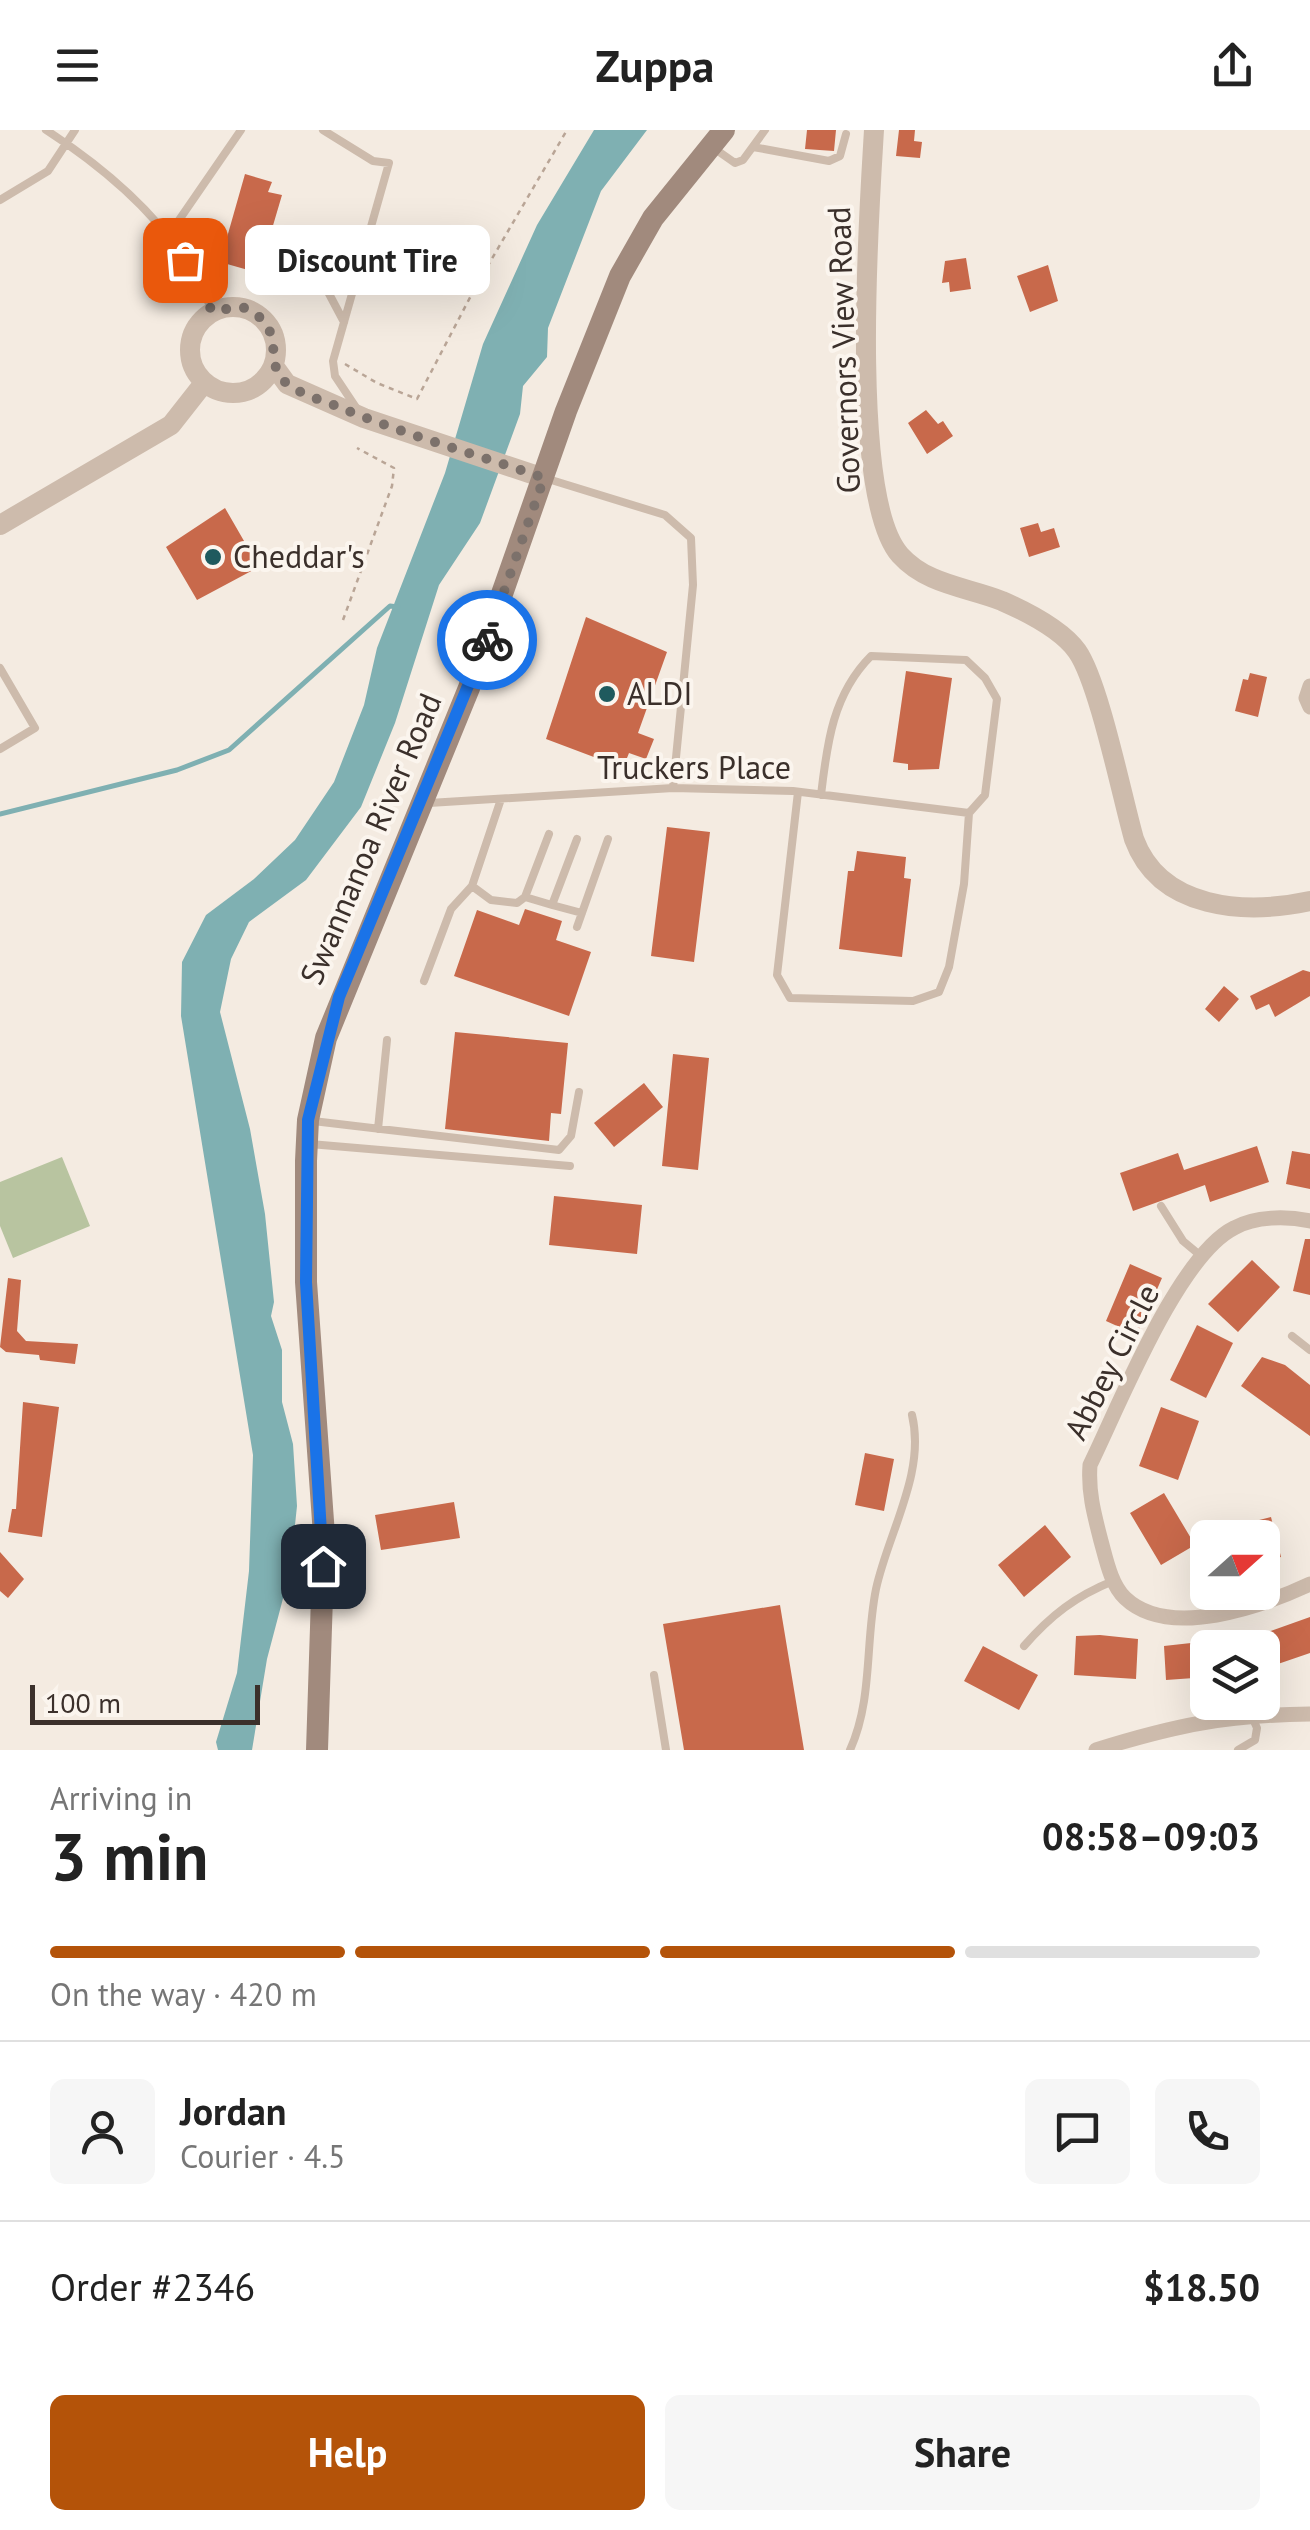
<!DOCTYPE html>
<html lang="en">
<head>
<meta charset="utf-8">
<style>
  body { margin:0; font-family:"PT Sans",sans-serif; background:#f6f6f6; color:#222; height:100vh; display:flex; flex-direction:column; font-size:38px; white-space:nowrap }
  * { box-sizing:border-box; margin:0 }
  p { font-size:32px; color:#767676 }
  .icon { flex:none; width:55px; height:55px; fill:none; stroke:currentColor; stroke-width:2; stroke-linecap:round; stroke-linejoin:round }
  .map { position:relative; height:1620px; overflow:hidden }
  .details { display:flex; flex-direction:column; background:#fff; flex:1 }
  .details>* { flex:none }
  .needle { width:65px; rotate:69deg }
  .tools { position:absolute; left:1190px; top:1390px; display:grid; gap:20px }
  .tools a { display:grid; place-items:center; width:90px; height:90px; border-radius:15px; background:#fff; box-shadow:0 10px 40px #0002; font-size:50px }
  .scale { position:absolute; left:30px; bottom:25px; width:230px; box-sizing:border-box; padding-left:10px; border:5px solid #3b302b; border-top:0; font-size:28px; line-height:35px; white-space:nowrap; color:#3b302b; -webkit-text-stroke:8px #fbf5ee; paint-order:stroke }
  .pin { position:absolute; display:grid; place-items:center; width:85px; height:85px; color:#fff; margin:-42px; border-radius:20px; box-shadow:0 5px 15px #0006 }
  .courier { position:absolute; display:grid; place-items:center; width:100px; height:100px; margin:-50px; border:8px solid #1a73e8; border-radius:50%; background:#fff; color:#222; box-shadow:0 2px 12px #0007 }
  .bubble { position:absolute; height:70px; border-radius:15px; background:#fff; box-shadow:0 10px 40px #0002; font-size:32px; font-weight:700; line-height:70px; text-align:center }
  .headline em { font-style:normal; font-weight:700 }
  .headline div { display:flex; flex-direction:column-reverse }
  .headline { display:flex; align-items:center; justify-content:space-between; height:170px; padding:0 50px }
  h1 { font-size:65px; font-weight:700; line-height:75px }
  .bar { display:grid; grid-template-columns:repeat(4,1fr); gap:15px 10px; align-content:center; height:120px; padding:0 50px }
  .bar i { height:12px; border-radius:8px; background:#e0e0e0 }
  .bar .selected { background:#b45309 }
  .bar p { grid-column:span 4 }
  .line { display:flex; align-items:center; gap:25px; padding:0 50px; border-top:2px solid #e0e0e0 }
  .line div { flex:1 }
  .round { display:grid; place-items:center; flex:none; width:105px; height:105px; border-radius:15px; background:#f6f6f6 }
  .action { display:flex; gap:20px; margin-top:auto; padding:20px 50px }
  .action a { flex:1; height:115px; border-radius:15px; background:#b45309; color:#fff; font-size:40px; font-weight:700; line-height:115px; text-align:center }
  .action a+a { background:#f6f6f6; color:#222 }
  header { display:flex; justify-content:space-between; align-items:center; height:130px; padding:0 50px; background:#fff; font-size:45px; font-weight:700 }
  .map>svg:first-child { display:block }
</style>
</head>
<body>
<header><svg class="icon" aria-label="menu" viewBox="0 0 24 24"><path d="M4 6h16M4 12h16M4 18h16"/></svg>Zuppa<svg class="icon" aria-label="share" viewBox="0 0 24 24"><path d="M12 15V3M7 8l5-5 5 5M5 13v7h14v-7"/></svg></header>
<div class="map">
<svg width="1310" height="1620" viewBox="0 0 1310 1620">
  <rect width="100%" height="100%" fill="#f4ebe1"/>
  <!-- green -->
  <path fill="#b8c4a0" d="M62,1027L90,1096L13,1128L0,1096V1052Z"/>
  <!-- water -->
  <path fill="#7fb0b2" d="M594,0H647L601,61L548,198L547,227L523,256L520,284L480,393L439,455L395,593L361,677L306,750L249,792L231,829L220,882L250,999L265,1084L274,1172L271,1186L282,1220V1272L293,1314L297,1376L290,1442L267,1529L252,1620H218L216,1612L237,1543L249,1441L253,1325L181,886L182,832L206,785L254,749L295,710L334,652L364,575L377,518L445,343L483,214L537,95Z"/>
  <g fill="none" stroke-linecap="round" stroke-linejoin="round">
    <!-- stream -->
    <path stroke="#7fb0b2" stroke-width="5" d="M0,684L177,640L229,620L390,476L398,477"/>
  </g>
  <!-- building -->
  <path fill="#c8694b" d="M807,0H836L834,21L805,19Z
    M899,0H915L914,11L922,12L920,28L896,26Z
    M245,44L272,52L268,62L282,65L259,143L220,132Z
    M966,128L971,159L950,162L949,152L942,153L945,131Z
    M1048,135L1058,171L1030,182L1017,146Z
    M926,280L938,294L943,291L953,306L927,324L908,293Z
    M225,378L259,437L197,470L166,417Z
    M1038,393L1041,402L1054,398L1060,417L1029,427L1020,398Z
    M586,487L667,522L638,603L654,609L646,629L629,623L623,638L546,609Z
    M906,541L952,548L939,639L908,640V634L893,632Z
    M1250,543L1267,547L1258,587L1235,581L1243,549L1248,550Z
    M667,697L710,702L694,832L651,826Z
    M857,721L906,727L904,748L911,749L902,827L839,819L848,741H854Z
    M525,779L562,791L556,810L591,822L569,886L454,846L477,780L519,795Z
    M1303,840L1310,842V866L1275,887L1269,874L1256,880L1250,866Z
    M1224,856L1239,869L1219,892L1205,879Z
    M455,902L568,913L561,984L551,983L549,1011L445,999Z
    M673,924L709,928L698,1040L662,1036Z
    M644,953L663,977L614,1017L594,993Z
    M1257,1016L1269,1052L1210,1072L1205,1055L1133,1081L1120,1043L1178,1023L1184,1040Z
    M1292,1021L1310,1024V1059L1286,1054Z
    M554,1066L642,1075L637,1124L549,1115Z
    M1305,1109H1310V1165L1293,1161Z
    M1252,1130L1280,1157L1238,1202L1208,1174Z
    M1130,1134L1162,1148L1137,1205L1106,1191Z
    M8,1148L21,1150L17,1201L26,1211L78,1214L75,1234L40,1230L39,1225L6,1222L0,1217Z
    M1197,1195L1233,1213L1206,1268L1170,1250Z
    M1262,1227L1285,1235L1310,1255V1306L1241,1256Z
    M23,1272L59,1277L42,1407L8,1402L12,1379H16Z
    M1161,1277L1199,1291L1178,1350L1139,1336Z
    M865,1323L894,1329L884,1381L855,1375Z
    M1164,1363L1195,1415L1161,1435L1130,1383Z
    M454,1372L460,1408L381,1420L375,1385Z
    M1271,1387L1281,1427L1267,1430L1262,1426V1408H1209L1208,1403Z
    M1045,1395L1071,1427L1024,1467L998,1435Z
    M0,1422L24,1449L8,1468L0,1461Z
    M780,1475L804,1620H684L663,1494Z
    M1310,1487V1523L1275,1535L1265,1503Z
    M1100,1505L1138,1509L1136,1549L1074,1545L1076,1506Z
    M1200,1512L1208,1513V1547L1166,1550L1164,1516Z
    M983,1516L1038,1545L1019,1580L964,1551Z"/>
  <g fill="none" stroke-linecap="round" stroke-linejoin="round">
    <!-- path -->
    <path stroke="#b9a596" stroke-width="2.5" stroke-dasharray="5 5" stroke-linecap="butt" d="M345,234L377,253L417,269L476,156L567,0
      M343,490L392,356L394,338L357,318"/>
    <!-- service -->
    <path stroke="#cdbbac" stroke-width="8" d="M46,0C114,44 182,104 212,181
      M323,0L373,31L389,33L333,231L335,246L357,279
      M753,17L829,31L840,26L846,4
      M715,19L735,33L743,30L765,0
      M0,70L48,41L75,0
      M168,106L241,0
      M313,152L327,160L344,192
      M548,349L665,385L691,408L693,455L673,658
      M0,538L35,598L0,619
      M798,662L777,845L790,868L913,871L939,862L949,837L964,754L969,683L985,665L997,569L985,548L966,530L871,526C833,564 827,613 821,665
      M429,673L673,658L793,661L969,683
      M577,709L552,775L582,783
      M472,756L491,770L517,773L525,767L549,704
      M525,767L552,775
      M577,797L608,709
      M424,851L451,779L472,756L501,669
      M313,991L559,1020L571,1006L579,962
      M378,999L387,910
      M310,1014L570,1036
      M1161,1076L1183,1111L1201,1126
      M1292,1206L1310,1220
      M1024,1516C1051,1485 1076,1466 1113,1451
      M654,1545L666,1620
      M850,1620C873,1569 865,1513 876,1459C888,1403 926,1343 912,1285
      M1238,1620L1255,1610L1257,1598L1253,1589"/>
    <!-- minor -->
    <path stroke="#cdbbac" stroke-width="15" d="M1310,556L1306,568L1310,577
      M1310,1091C1287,1086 1255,1086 1234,1098C1178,1126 1119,1276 1090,1335C1088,1362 1094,1384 1101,1411C1106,1429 1111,1455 1125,1468C1169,1510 1263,1476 1310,1454
      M1096,1620C1176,1595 1226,1585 1310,1584"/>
    <!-- tertiary -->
    <path stroke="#cdbbac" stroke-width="20" d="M874,0C869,83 849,367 900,425C927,455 967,457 1002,471C1027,482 1061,499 1077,521C1099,552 1122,667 1134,709C1160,780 1245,785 1310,771
      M190 220a43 43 0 1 1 86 0a43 43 0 1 1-86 0Z
      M274,236L287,254L364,288L544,348
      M0,395L171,295L204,253"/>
    <!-- secondary -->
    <path stroke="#a18a7d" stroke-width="22" d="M317,1620L324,1405L306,1152V1031L308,990L326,908L469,558L566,281L620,146L653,88L724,0"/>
  </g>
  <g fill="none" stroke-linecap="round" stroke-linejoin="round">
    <!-- done -->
    <path stroke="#7c716b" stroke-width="10" stroke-dasharray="0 18" d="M185,130L212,181L242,177C293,198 258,234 289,255C303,265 323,271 339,277C405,305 476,324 544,348L487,510"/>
    <!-- route -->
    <path stroke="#1a73e8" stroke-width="12" d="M323,1436L306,1152L308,990L339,867L487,510"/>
  </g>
  <!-- markers -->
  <g fill="#1f5a5e" stroke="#fbf5ee" stroke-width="4">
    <circle cx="213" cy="427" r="10"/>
    <circle cx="607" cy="564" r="10"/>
  </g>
  <g text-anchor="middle" stroke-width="8" stroke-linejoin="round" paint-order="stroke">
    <!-- street labels -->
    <g font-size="32" fill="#3b302b" stroke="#fbf5ee">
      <text transform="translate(844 220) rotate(-92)" y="11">Governors View Road</text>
      <text x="694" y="649">Truckers Place</text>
      <text transform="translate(371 709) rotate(-67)" y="11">Swannanoa River Road</text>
      <text transform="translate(1112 1232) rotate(-63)" y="11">Abbey Circle</text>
    </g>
    <!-- poi labels -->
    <g font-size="32" fill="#3b302b" stroke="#fbf5ee" text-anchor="start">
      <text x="233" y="438">Cheddar's</text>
      <text x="627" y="575">ALDI</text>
    </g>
  </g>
</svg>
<div class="tools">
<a><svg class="needle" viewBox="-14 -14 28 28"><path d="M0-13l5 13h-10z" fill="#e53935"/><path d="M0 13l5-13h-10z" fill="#767676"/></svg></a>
<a><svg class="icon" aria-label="layers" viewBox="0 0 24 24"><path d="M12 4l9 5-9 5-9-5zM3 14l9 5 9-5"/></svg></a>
</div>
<div class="scale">100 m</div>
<div class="pin" style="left:185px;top:130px;background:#ea580c"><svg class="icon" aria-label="bag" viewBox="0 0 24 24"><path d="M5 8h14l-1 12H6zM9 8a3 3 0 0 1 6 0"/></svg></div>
<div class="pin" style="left:323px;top:1436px;background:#1f2937"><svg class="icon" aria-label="home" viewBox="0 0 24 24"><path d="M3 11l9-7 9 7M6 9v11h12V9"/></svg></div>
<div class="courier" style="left:487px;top:510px"><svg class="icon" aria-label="bike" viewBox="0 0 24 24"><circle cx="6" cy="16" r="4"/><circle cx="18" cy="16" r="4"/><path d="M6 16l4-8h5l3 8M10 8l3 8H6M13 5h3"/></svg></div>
<div class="bubble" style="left:245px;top:95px;width:245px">Discount Tire</div>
</div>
<section class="details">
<div class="headline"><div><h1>3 min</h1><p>Arriving in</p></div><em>08:58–09:03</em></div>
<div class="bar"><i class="selected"></i><i class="selected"></i><i class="selected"></i><i></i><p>On the way · 420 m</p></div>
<div class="line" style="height:180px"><a class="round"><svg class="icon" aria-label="person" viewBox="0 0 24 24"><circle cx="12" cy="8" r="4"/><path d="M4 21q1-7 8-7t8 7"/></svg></a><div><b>Jordan</b><p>Courier · 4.5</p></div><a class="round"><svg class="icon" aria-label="chat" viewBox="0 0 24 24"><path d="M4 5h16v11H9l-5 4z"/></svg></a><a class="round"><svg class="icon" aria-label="phone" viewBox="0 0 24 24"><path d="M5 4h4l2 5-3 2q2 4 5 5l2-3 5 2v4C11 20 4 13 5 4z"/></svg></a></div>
<div class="line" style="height:130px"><div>Order #2346</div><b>$18.50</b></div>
<div class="action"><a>Help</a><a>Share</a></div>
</section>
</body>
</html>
